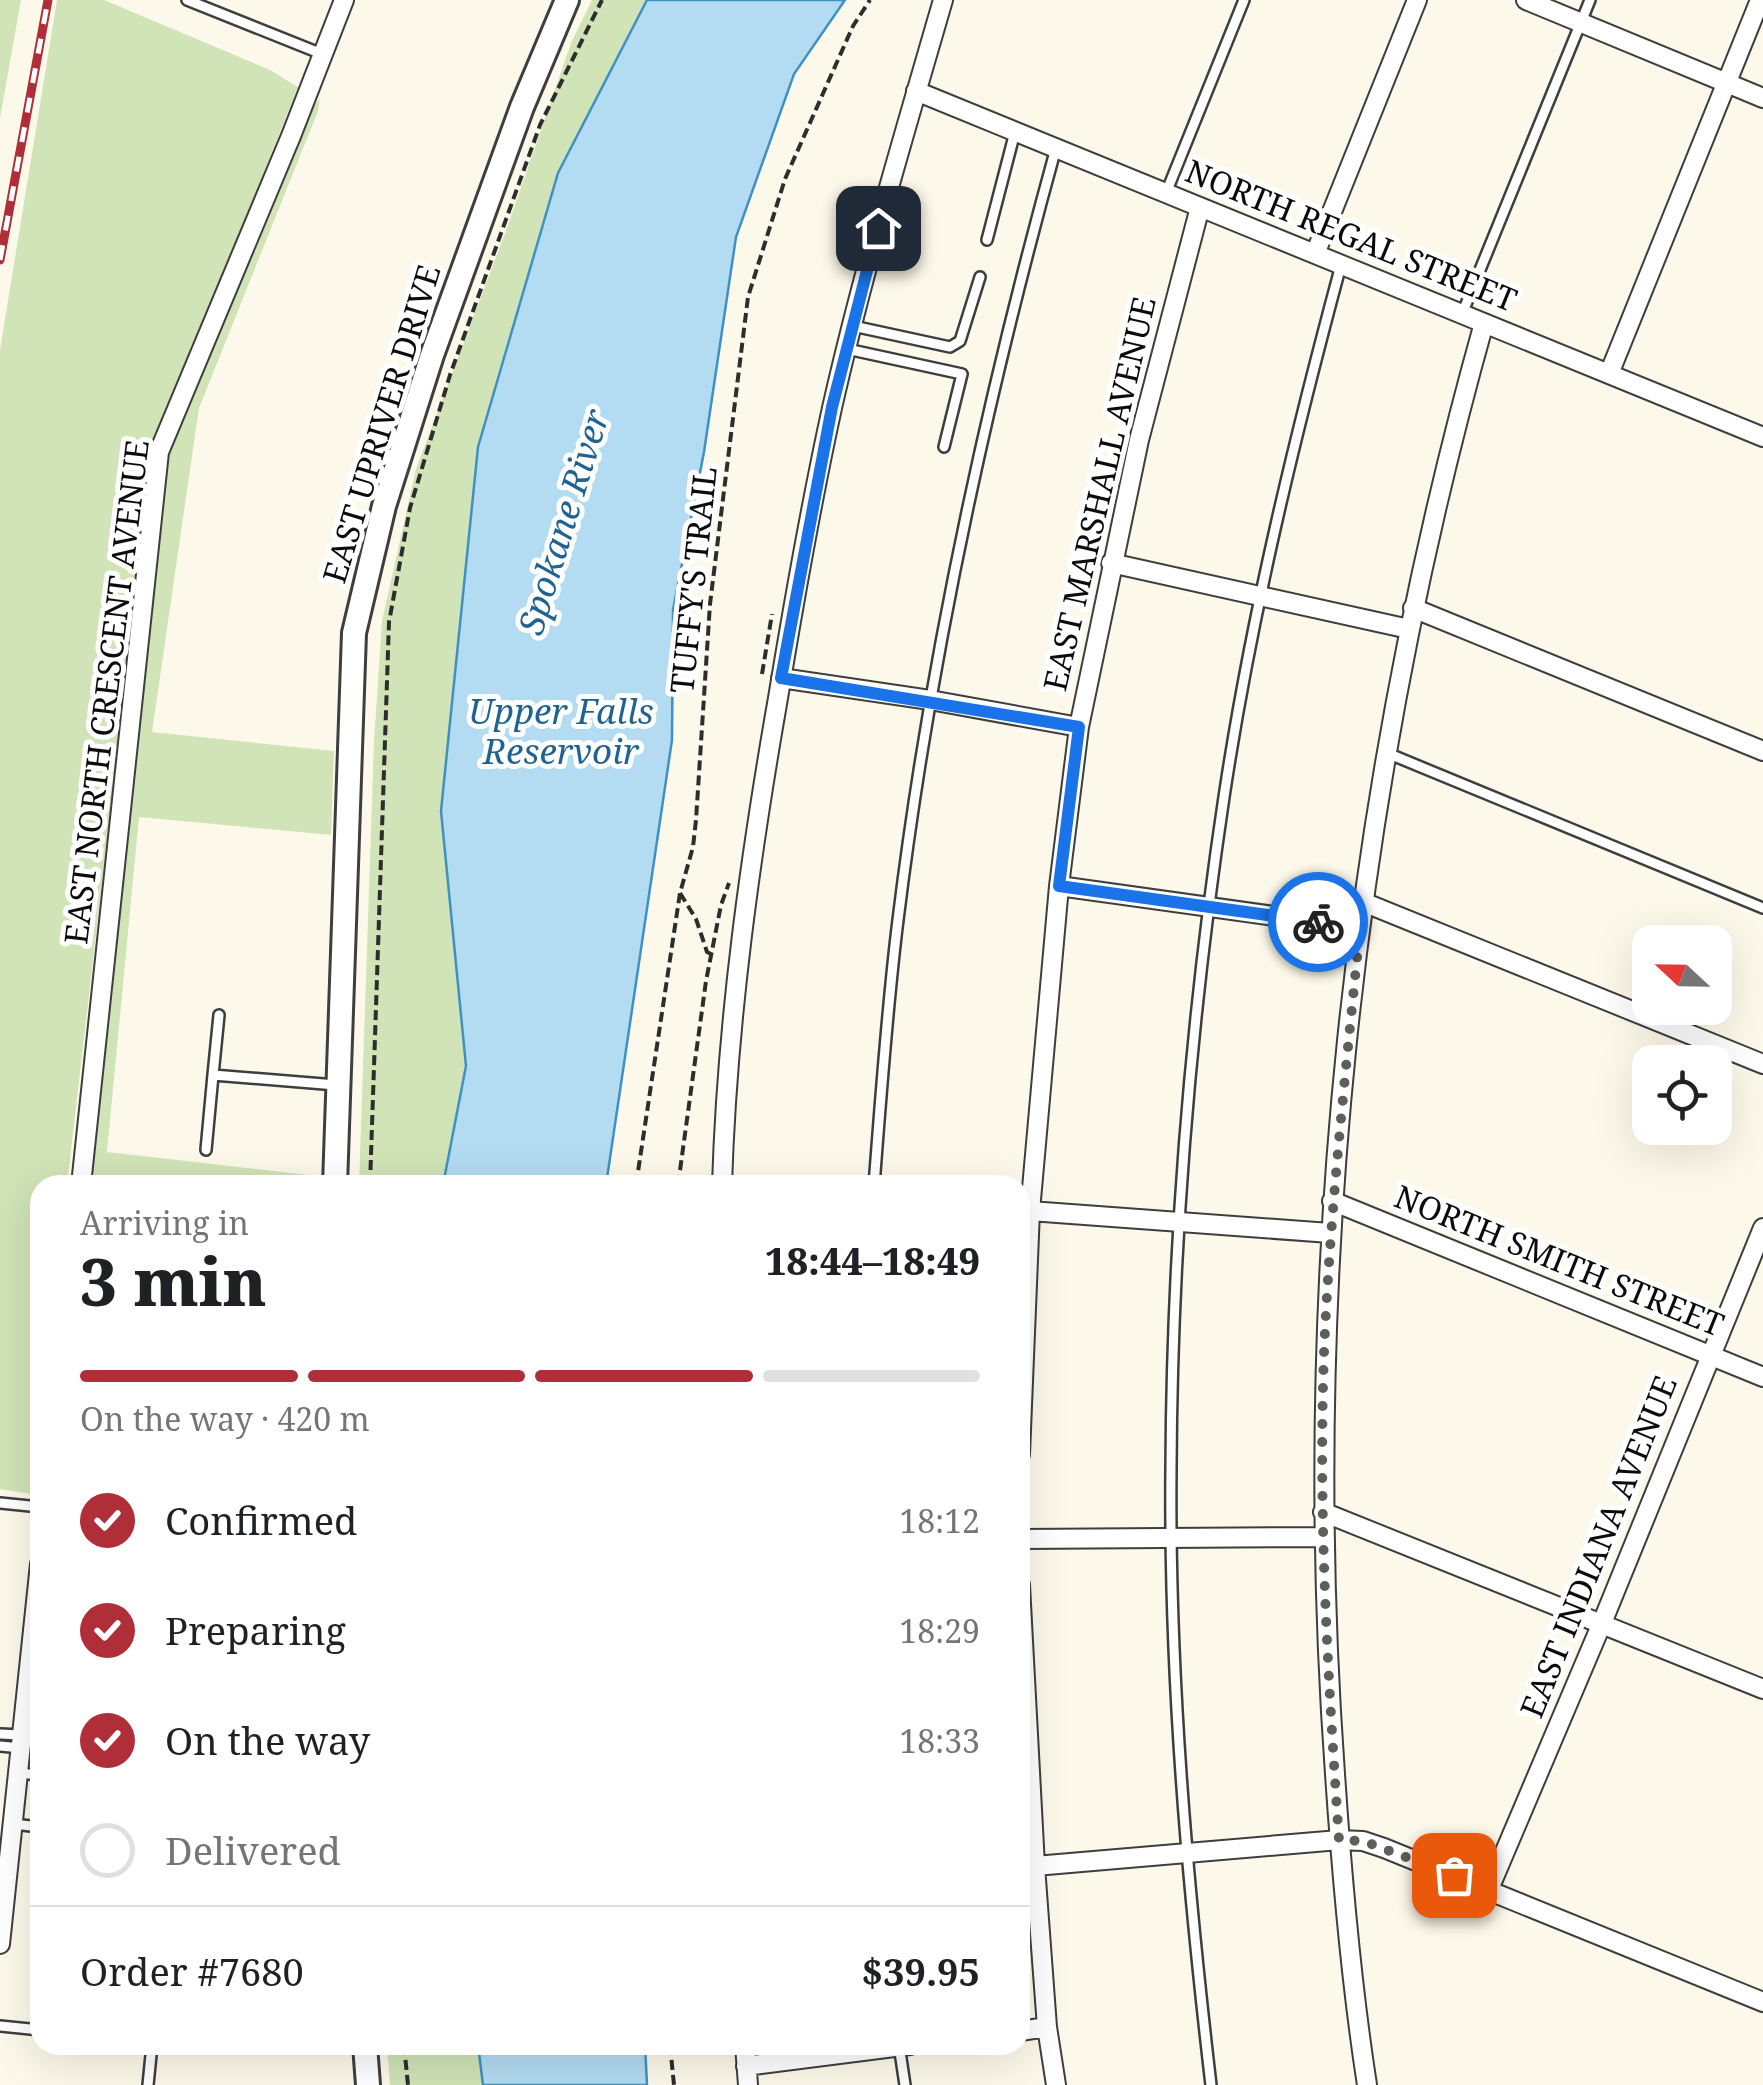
<!DOCTYPE html>
<html lang="en">
<head>
<meta charset="utf-8">
<style>
  body { margin:0; font-family:"Noto Serif",serif; background:#f2f2f2; color:#202124; height:100vh; display:flex; flex-direction:column; font-size:38px; white-space:nowrap }
  * { box-sizing:border-box; margin:0 }
  p { font-size:32px; color:#757577 }
  .icon { flex:none; width:55px; height:55px; fill:none; stroke:currentColor; stroke-width:2; stroke-linecap:round; stroke-linejoin:round }
  .map { position:relative; flex:1; overflow:hidden }
  .sheet { position:absolute; left:30px; top:1175px; width:1000px; height:880px; display:flex; flex-direction:column; background:#fff; border-radius:30px; box-shadow:0 10px 40px #0002 }
  .sheet>* { flex:none }
  .needle { width:65px; rotate:292deg }
  .fabs { position:absolute; left:1632px; top:925px; display:grid; gap:20px }
  .fabs a { display:grid; place-items:center; width:100px; height:100px; border-radius:20px; background:#fff; box-shadow:0 10px 40px #0002; font-size:50px }
  .pin { position:absolute; display:grid; place-items:center; width:85px; height:85px; color:#fff; margin:-42px; border-radius:20px; box-shadow:0 5px 15px #0006 }
  .courier { position:absolute; display:grid; place-items:center; width:100px; height:100px; margin:-50px; border:8px solid #1a73e8; border-radius:50%; background:#fff; color:#222; box-shadow:0 2px 12px #0007 }
  .head em { font-style:normal; font-weight:800 }
  .head div { display:flex; flex-direction:column-reverse }
  .head { display:flex; align-items:center; justify-content:space-between; height:170px; padding:0 50px }
  h1 { font-size:65px; font-weight:800; line-height:75px }
  .bar { display:grid; grid-template-columns:repeat(4,1fr); gap:15px 10px; align-content:center; height:120px; padding:0 50px }
  .bar i { height:12px; border-radius:8px; background:#e0e0e0 }
  .bar .active { background:#af2e38 }
  .bar p { grid-column:span 4 }
  .line { display:flex; align-items:center; gap:25px; padding:0 50px; border-top:2px solid #e0e0e0 }
  .line div { flex:1 }
  ol { padding:0 50px; list-style:none }
  li { display:flex; align-items:center; gap:30px; height:110px }
  li p { margin-inline-start:auto }
  li .icon { padding:10px; border-radius:50%; background:#af2e38; color:#fff; stroke-width:4 }
  li:last-child { color:#757577 }
  li i { width:55px; height:55px; border:5px solid #e0e0e0; border-radius:50% }
  .map>svg:first-child { display:block }
</style>
</head>
<body>
<div class="map">
<svg width="1763" height="2085" viewBox="0 0 1763 2085">
  <rect width="100%" height="100%" fill="#fdf9ea"/>
  <!-- green -->
  <path fill="#d0e4b7" d="M0,0H21L0,118Z
    M57,0H104L270,70L298,87L152,450L67,1185H40V1422L32,1494L0,1489V350Z
    M592,0H647L558,173L441,811L466,1066L443,1185H359L374,742L382,621L416,469L507,228L571,43Z
    M320,98L318,111L199,408L152,732L334,751L331,835L139,817L107,1152L318,1176V1185H88L166,454L314,106Z
    M387,2045H478L483,2085H390Z"/>
  <!-- water -->
  <path fill="#b3dbf1" stroke="#4091c2" stroke-width="2.5" d="M647,0H845L794,74L736,237L704,452L673,610L672,740L606,1185H443L466,1066L441,811L478,447L558,173Z
    M478,2045H645L647,2085H483Z"/>
  <g fill="none" stroke-linecap="round" stroke-linejoin="round">
    <defs>
      <path id="service" d="M187,0L322,54
        M1166,193L1244,0
        M987,240L1015,132
        M1462,314L1590,0
        M853,326L950,347L960,341L980,277
        M847,349L962,374L944,447
        M1387,753L1763,908
        M213,1075L219,1015
        M206,1150L213,1075L336,1085
        M874,1185C881,1097 887,1008 898,920C930,659 986,402 1056,148
        M0,1503L40,1507
        M0,1734L22,1735
        M0,1746L21,1748
        M18,1773L40,1775
        M13,1824L40,1827
        M0,2026L40,2030
        M899,2045L905,2085
        M148,2085L152,2045
        M1211,2085C1187,1880 1169,1675 1171,1468C1172,1244 1191,1018 1224,797C1251,617 1294,440 1341,265"/>
      <path id="minor" d="M1526,0L1763,98
        M916,91L1763,437
        M1315,254L1417,0
        M1609,374L1760,0
        M1111,563L1409,629
        M1413,608L1763,751
        M781,678L930,700L1079,727
        M1059,886L1360,928
        M1363,902L1763,1064
        M81,1185L159,452L291,136L344,0
        M722,1185C727,1022 750,858 778,698C794,601 811,504 832,408C863,271 904,135 943,0
        M1332,1201L1763,1377
        M1030,1211L1330,1233
        M1020,1454L1030,1211L1059,886L1079,727L1139,440L1200,207
        M1323,1512L1763,1689
        M1020,1539L1323,1537
        M1020,1585L1035,1866L1047,2027L1056,2085
        M1035,1866L1339,1840L1363,1841L1384,1848L1763,2002
        M1489,1889L1602,1623L1763,1228
        M0,1944L40,1564
        M1020,2031L1047,2027
        M745,2045L748,2085
        M746,2066L910,2045
        M1367,2085C1351,1982 1342,1878 1335,1774C1300,1287 1352,793 1484,323"/>
      <path id="tertiary" d="M335,1185L354,633L384,506L432,355L522,107L567,0
        M365,2045L368,2085"/>
    </defs>
    <!-- service casing -->
    <use href="#service" stroke="#3e3e3e" stroke-width="14"/>
    <!-- minor casing -->
    <use href="#minor" stroke="#3e3e3e" stroke-width="22"/>
    <!-- tertiary casing -->
    <use href="#tertiary" stroke="#3e3e3e" stroke-width="28"/>
    <!-- path -->
    <path stroke="#2d2d2d" stroke-width="4" stroke-dasharray="10 5" stroke-linecap="butt" d="M762,674L772,614
      M680,893L696,919L707,952L711,954
      M370,1185L389,622L410,508L450,375L540,125L602,0
      M636,1185L680,893L693,847L696,820L710,604L748,297L785,179L853,26L870,0
      M678,1185L706,981L721,905L729,883
      M404,2045L408,2085
      M670,2045L674,2085"/>
    <!-- service -->
    <use href="#service" stroke="#fff" stroke-width="9"/>
    <!-- minor -->
    <use href="#minor" stroke="#fff" stroke-width="18"/>
    <!-- tertiary -->
    <use href="#tertiary" stroke="#fff" stroke-width="22"/>
    <defs>
      <path id="rail" d="M0,260L48,0"/>
    </defs>
    <!-- rail casing -->
    <use href="#rail" stroke="#af2e38" stroke-width="9"/>
    <!-- rail -->
    <use href="#rail" stroke="#fff" stroke-width="5" stroke-dasharray="15" stroke-linecap="butt"/>
  </g>
  <g fill="none" stroke-linecap="round" stroke-linejoin="round">
    <!-- done -->
    <path stroke="#605e59" stroke-width="10" stroke-dasharray="0 18" d="M1318,922L1360,928C1346,1069 1330,1211 1324,1353C1318,1515 1328,1677 1339,1840L1363,1841L1454,1875"/>
    <!-- route -->
    <path stroke="#1a73e8" stroke-width="12" d="M878,228L832,407L781,678L1079,727L1059,886L1318,922"/>
  </g>
  <g text-anchor="middle" stroke-width="10" stroke-linejoin="round" paint-order="stroke">
    <!-- street labels -->
    <g font-size="32" fill="#0b0b0b" stroke="#fff">
      <text transform="translate(1351 236) rotate(22)" y="11">NORTH REGAL STREET</text>
      <text transform="translate(382 424) rotate(-73)" y="11">EAST UPRIVER DRIVE</text>
      <text transform="translate(1100 494) rotate(-77)" y="11">EAST MARSHALL AVENUE</text>
      <text transform="translate(694 580) rotate(-84)" y="11">TUFFY'S TRAIL</text>
      <text transform="translate(107 692) rotate(-83)" y="11">EAST NORTH CRESCENT AVENUE</text>
      <text transform="translate(1559 1261) rotate(22)" y="11">NORTH SMITH STREET</text>
      <text transform="translate(1599 1547) rotate(-68)" y="11">EAST INDIANA AVENUE</text>
    </g>
    <!-- water labels -->
    <g font-size="35" font-style="italic" fill="#1f6392" stroke="#fff">
      <text transform="translate(564 522) rotate(-73)" y="12">Spokane River</text>
      <text x="561" y="724">Upper Falls<tspan x="561" dy="40">Reservoir</tspan></text>
    </g>
  </g>
</svg>
<div class="fabs">
<a><svg class="needle" viewBox="-14 -14 28 28"><path d="M0-13l5 13h-10z" fill="#e53935"/><path d="M0 13l5-13h-10z" fill="#757577"/></svg></a>
<a><svg class="icon" aria-label="locate" viewBox="0 0 24 24"><circle cx="12" cy="12" r="6"/><path d="M12 2v4M12 18v4M2 12h4M18 12h4"/></svg></a>
</div>
<div class="pin" style="left:1454px;top:1875px;background:#ea580c"><svg class="icon" aria-label="bag" viewBox="0 0 24 24"><path d="M5 8h14l-1 12H6zM9 8a3 3 0 0 1 6 0"/></svg></div>
<div class="pin" style="left:878px;top:228px;background:#1f2937"><svg class="icon" aria-label="home" viewBox="0 0 24 24"><path d="M3 11l9-7 9 7M6 9v11h12V9"/></svg></div>
<div class="courier" style="left:1318px;top:922px"><svg class="icon" aria-label="bike" viewBox="0 0 24 24"><circle cx="6" cy="16" r="4"/><circle cx="18" cy="16" r="4"/><path d="M6 16l4-8h5l3 8M10 8l3 8H6M13 5h3"/></svg></div>
<section class="sheet">
<div class="head"><div><h1>3 min</h1><p>Arriving in</p></div><em>18:44–18:49</em></div>
<div class="bar"><i class="active"></i><i class="active"></i><i class="active"></i><i></i><p>On the way · 420 m</p></div>
<ol>
<li><svg class="icon" aria-label="check" viewBox="0 0 24 24"><path d="M5 12l5 5 9-10"/></svg>Confirmed<p>18:12</p></li>
<li><svg class="icon" aria-label="check" viewBox="0 0 24 24"><path d="M5 12l5 5 9-10"/></svg>Preparing<p>18:29</p></li>
<li><svg class="icon" aria-label="check" viewBox="0 0 24 24"><path d="M5 12l5 5 9-10"/></svg>On the way<p>18:33</p></li>
<li><i></i>Delivered</li>
</ol>
<div class="line" style="height:130px"><div>Order #7680</div><b>$39.95</b></div>
</section>
</div>
</body>
</html>
